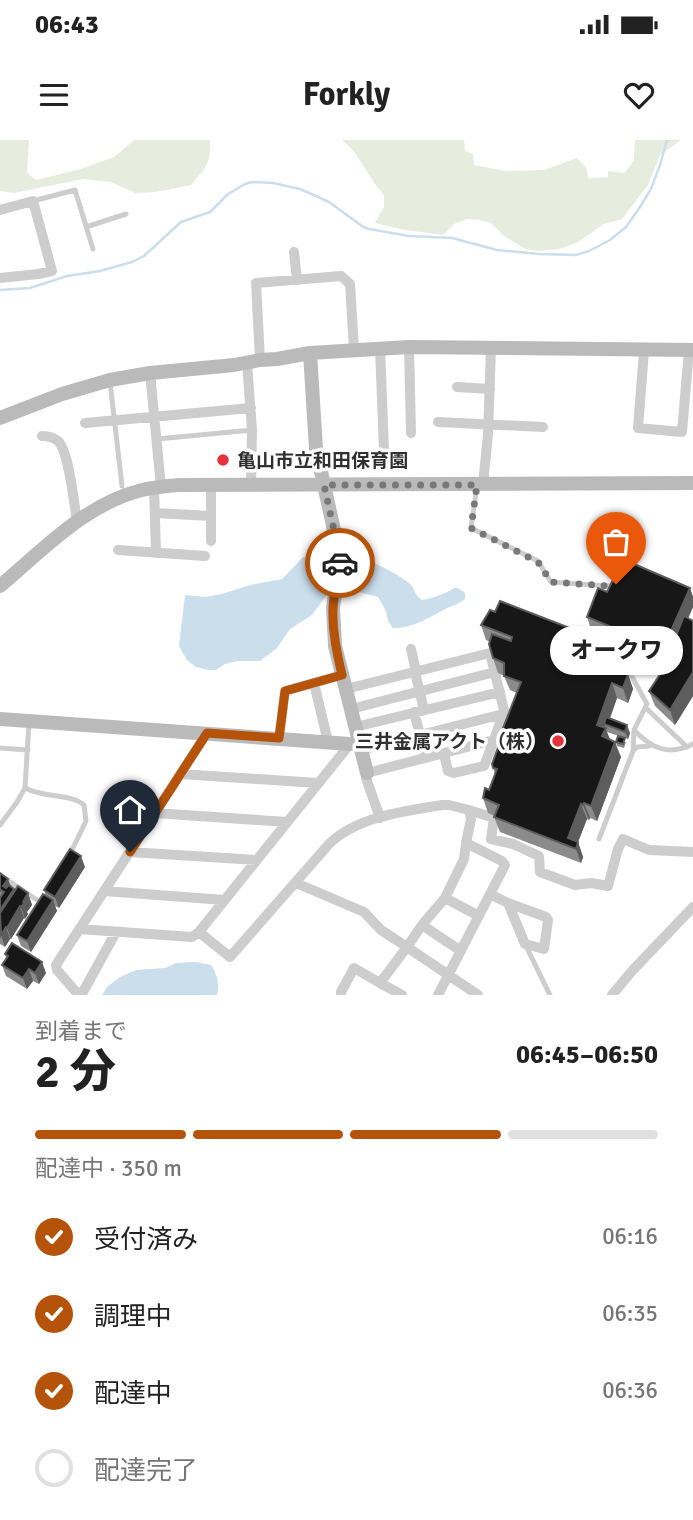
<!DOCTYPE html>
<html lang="ja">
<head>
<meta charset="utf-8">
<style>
  body { margin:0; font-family:Signika,"Noto Sans JP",sans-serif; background:#f2f2f2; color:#222; height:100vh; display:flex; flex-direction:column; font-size:26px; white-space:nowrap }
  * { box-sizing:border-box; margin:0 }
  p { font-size:23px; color:#767676 }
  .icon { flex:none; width:38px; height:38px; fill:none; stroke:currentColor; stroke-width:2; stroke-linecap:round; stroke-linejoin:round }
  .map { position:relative; height:855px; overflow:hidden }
  .panel { display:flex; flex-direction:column; background:#fff; flex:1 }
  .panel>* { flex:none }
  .pin { position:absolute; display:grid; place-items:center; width:60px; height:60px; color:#fff; margin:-72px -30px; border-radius:50% 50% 50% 0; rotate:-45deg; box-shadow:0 0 7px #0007 }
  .pin .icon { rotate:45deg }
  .courier { position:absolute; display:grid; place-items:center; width:70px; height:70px; margin:-35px; border:5px solid #b45309; border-radius:50%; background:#fff; color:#222; box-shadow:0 2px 9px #0007 }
  .bubble { position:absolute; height:49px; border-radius:24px; background:#fff; box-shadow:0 2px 5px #0004; font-size:23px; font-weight:800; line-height:49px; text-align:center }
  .overview em { font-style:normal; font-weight:800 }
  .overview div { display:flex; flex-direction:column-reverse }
  .overview { display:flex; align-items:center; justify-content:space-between; height:119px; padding:0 35px }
  h1 { font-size:46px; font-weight:800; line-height:52px }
  .bar { display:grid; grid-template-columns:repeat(4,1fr); gap:10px 7px; align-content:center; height:84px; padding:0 35px }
  .bar i { height:9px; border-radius:5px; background:#e0e0e0 }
  .bar .on { background:#b45309 }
  .bar p { grid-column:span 4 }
  ol { padding:0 35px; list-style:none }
  li { display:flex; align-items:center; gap:21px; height:77px }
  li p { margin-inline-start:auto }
  li .icon { padding:7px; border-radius:50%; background:#b45309; color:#fff; stroke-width:4 }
  li:last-child { color:#767676 }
  li i { width:38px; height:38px; border:4px solid #e0e0e0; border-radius:50% }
  .status { display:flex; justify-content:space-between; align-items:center; height:49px; padding:0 35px; background:#fff; direction:ltr }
  .status svg { height:19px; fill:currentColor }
  header { display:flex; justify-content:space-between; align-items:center; height:91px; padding:0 35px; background:#fff; font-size:32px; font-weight:800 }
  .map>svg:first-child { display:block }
</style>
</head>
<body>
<div class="status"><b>06:43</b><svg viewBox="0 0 49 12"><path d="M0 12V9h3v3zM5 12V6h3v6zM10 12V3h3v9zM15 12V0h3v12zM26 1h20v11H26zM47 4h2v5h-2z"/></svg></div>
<header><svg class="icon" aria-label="menu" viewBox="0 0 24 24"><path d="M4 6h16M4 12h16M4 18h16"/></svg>Forkly<svg class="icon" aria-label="heart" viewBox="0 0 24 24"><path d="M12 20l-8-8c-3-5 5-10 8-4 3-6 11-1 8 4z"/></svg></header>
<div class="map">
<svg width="693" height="855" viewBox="0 0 693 855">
  <rect width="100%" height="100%" fill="#fff"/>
  <!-- green -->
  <path fill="#e6edde" d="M0,0H29L27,33L36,40L81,29L114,17L134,0H210C211,24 206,27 191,45L155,52L135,53L111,42L83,39L14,53L0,51Z
    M342,0H464L465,11L473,14L474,25L506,31L544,30L577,18L587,29L588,38L608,37V31L625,33L634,20L635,0H681L660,15L648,45L622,79L604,84L578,102L560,109L538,111L525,109L504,96L491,83L479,80L467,79L454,84L443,95L405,90L375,83L384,67V55C368,38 360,14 342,0Z"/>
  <!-- water -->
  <path fill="#cadeec" d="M348,413C370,420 390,429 409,443C415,448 414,455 422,460C429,459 438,456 445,453C455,449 454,444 465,453V459C459,464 452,466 445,469C429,478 411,489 393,488L388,481L386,471L378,457L351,450L344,444Z
    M303,417L334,423L329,452L312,475L290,489L277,508L260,521H238L225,524L216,530H208L196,527L187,520L179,506L185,455L205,457L222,454L250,445L282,439Z
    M195,822L211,825C217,834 220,845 217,855H102L107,847L120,837L136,830L165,828L176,823Z"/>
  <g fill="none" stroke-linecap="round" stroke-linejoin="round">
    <!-- stream -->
    <path stroke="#cadeec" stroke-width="2.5" d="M0,150L30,148L67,136L100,131L132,122L144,116L181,82L210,72L228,54L245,44L252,42L273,43L300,49L316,56L329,62L362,86L369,89L409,96L452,98L497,110L540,114L576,115L589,111L610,100L626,87L640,67L651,49L660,25L667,0"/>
    <!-- lane -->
    <path stroke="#cdcdcd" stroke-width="5" d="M33,61L75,50L93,109
      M86,87L126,74
      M110,242L122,346
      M157,299L252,290
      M477,346L471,388L538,421L551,442L609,446L616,444
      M595,500L604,504L610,520L630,533L647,564L634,590C652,609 669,616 693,604
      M646,568L687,607
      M0,608L28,610
      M633,611L634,590
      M25,648C44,658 69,653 84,665L86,681L69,716
      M0,685L17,662L25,648L29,582
      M599,699L633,611L637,607L649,606
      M0,735L40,762
      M525,804L550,855"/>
    <!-- street -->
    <path stroke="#cdcdcd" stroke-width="10" d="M0,70L33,61L52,131L38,134L0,138
      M294,112L297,140
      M409,207L411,293
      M380,208L384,311
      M644,211L638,288L682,292L689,210
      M260,220L256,143L341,136L350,144L354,209
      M247,223L252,290L251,345
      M150,233L161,347
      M457,247L490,249
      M438,282L543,287
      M85,283L251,268
      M42,296C48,296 53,297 58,301C69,311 74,364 77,381
      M483,345L488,294L491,208
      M154,347L156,413
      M156,373L211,376
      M211,401V345
      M118,410L205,416
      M411,509L416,531
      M415,532L424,570
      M314,543L328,602
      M346,549L490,513L504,570L503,574L361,610
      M351,569L495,532
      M414,572L426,618
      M355,587L500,552
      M279,599L285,551L342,535
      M444,614L448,631L454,633L484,626L494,600
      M180,634L318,643
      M469,670L494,678L491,699L513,704L539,716L540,732L575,745L591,743L608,746L618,709L623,699L649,710L693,712
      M155,673L287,682
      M380,678L366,638L367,633L494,600L503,574
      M130,712L257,720
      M296,743L364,772L381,790L407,807L422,785L445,758L464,719L466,703L502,721L505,725L438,855
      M104,751L224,760
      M490,754L508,763L546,777L548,780L544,809L525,804L508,763
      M445,758L479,776
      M422,785L461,811
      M79,789L192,797L199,792L350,604
      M116,792L83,852L77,853L57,830L56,825L207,593
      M199,792L230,817L329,704C357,677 404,671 442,665H449L469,670L471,679L466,703
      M380,843L402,855
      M341,855V852L354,828L380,843L407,807L478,855
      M612,855L632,831L693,767"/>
    <!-- secondary -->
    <path stroke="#bababa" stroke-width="14" d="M310,213L316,309L340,417L333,468L335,506L367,633
      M0,278L62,254L110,240L150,233L234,225L260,220L277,219L310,213L409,207L693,210
      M0,446C43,410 85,364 142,350C154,347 167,346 179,345L693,343
      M0,579L350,604L359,602"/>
  </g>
  <!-- wall -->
  <path fill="#8b8b8b" d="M690,448L693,457V467L688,478L693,481V556L675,585L655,566L649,551L667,524L657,520L654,527L631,517L627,506L592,492L587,477L607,452Z
    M481,485L601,500L606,515L605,518L628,534L633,549L628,563L617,558L610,579L630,593L628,599L607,592L610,599L621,617L597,681L590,678L589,680L587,679L578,702L583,717L581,723L500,692L494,677L495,676L488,673L483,658L489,650L495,634L492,624L499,603L498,601L517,553L510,550L504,536L498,533L493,518L490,502L486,500Z
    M616,602H626L624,608L617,606Z
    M85,727L59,768L55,766L57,771L31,812L21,806L17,795L46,756L44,750Z
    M0,733L15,750L28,753L32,765L27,772L28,774L25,779L24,778L11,799H10L5,807L0,804Z
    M5,814L46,833L39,844L33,841L27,849L6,836L2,825L6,818Z"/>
  <!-- shaded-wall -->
  <path fill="#5d5d5d" d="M690,448L693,457V467L670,520L668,516L670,522L669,524L663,509Z
    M601,500L606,515L601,529L596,514Z
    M652,505L657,520L654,527L649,512Z
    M693,532V556L675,585L670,570Z
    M628,534L633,549L628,563L623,548Z
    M612,543L617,558L607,585L604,584L611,603L607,611L597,585Z
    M627,585L630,593L628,599L625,592Z
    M615,602L621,617L597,681L591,666Z
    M584,663L590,678L589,680L583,665Z
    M581,664L587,679L578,702L583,717L581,723L576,709L568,698Z
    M81,716L85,727L59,768L55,757Z
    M8,739L12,750L7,758L3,746Z
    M14,749L18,760L0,788V770Z
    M28,753L32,765L27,772L28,774L25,779L21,767L23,762Z
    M53,760L57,771L31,812L27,801Z
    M20,766L24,778L11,799L7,788Z
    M6,787L10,799L5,807L1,795Z
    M42,822L46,833L39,844L35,833Z
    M29,829L33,841L27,849L23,838Z"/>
  <!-- building -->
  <path fill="#171717" stroke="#5d5d5d" stroke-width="2" d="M627,421L690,448L663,509L652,505L649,512L626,502L629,494L587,477L598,448L607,452L618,430L622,431Z
    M500,461L601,500L596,514L620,523L628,534L623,548L612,543L597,585L606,588L602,596L615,602L591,666L584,663L583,665L581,664L568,698L578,702L576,709L494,677L499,665L483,658L485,648L489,650L497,629L493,628L492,624L500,602L498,601L521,542L504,536V523L493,518L489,504L492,494L511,501L512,497L481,485L490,470L495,472Z
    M684,476L693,481V532L670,570L649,551L670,519L668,516Z
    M606,577L627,585L625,592L604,584Z
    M618,596L625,598L623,604L616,602Z
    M70,709L81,716L55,757L44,750Z
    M0,733L8,739L3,746L6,748L9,745L14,749L0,770V758L4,752L1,750L0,751Z
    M18,746L28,753L23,762L24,763L21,767L20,766L7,788L6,787L1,795L0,773Z
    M43,754L53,760L27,801L17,795Z
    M12,803L42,822L35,833L29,829L23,838L2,825L8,816L5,814Z"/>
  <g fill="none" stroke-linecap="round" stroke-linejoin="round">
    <!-- done -->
    <path stroke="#787878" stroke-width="7" stroke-dasharray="0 12.6" d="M340,423V417L324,345H477L471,388L538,422L551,442L609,446L616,444"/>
    <!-- route -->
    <path stroke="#b45309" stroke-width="9" d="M130,712L207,593L279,598L285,551L342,535C337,513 332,491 333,468C334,453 338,438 340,423"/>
  </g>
  <!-- markers -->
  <g fill="#e6333b" stroke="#fff" stroke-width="2.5">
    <circle cx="223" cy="320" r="7"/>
    <circle cx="558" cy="601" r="7"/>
  </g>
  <g text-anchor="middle" stroke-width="7" stroke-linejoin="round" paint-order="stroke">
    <!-- poi labels -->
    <g font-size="19" font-weight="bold" fill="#303030" stroke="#fff" text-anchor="start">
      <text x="237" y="327">亀山市立和田保育園</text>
      <text x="544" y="608" text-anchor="end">三井金属アクト（株）</text>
    </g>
  </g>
</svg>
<div class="pin" style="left:616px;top:444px;background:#ea580c"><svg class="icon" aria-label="bag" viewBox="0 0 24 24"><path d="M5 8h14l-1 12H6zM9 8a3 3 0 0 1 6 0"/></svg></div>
<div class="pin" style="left:130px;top:712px;background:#1f2937"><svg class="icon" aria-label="home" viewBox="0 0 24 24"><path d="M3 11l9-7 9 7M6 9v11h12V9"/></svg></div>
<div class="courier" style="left:340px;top:423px"><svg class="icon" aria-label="car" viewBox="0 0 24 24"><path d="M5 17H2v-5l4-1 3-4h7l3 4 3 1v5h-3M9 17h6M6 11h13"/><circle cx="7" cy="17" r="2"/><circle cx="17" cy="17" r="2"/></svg></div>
<div class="bubble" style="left:550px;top:486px;width:133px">オークワ</div>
</div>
<section class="panel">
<div class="overview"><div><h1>2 分</h1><p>到着まで</p></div><em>06:45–06:50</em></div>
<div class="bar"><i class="on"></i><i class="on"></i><i class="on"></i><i></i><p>配達中 · 350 m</p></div>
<ol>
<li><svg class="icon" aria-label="check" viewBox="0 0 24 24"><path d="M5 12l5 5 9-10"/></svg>受付済み<p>06:16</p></li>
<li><svg class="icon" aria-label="check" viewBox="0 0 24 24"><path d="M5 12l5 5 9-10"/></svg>調理中<p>06:35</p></li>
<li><svg class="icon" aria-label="check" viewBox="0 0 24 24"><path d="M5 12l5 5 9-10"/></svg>配達中<p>06:36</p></li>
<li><i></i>配達完了</li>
</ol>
</section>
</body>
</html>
